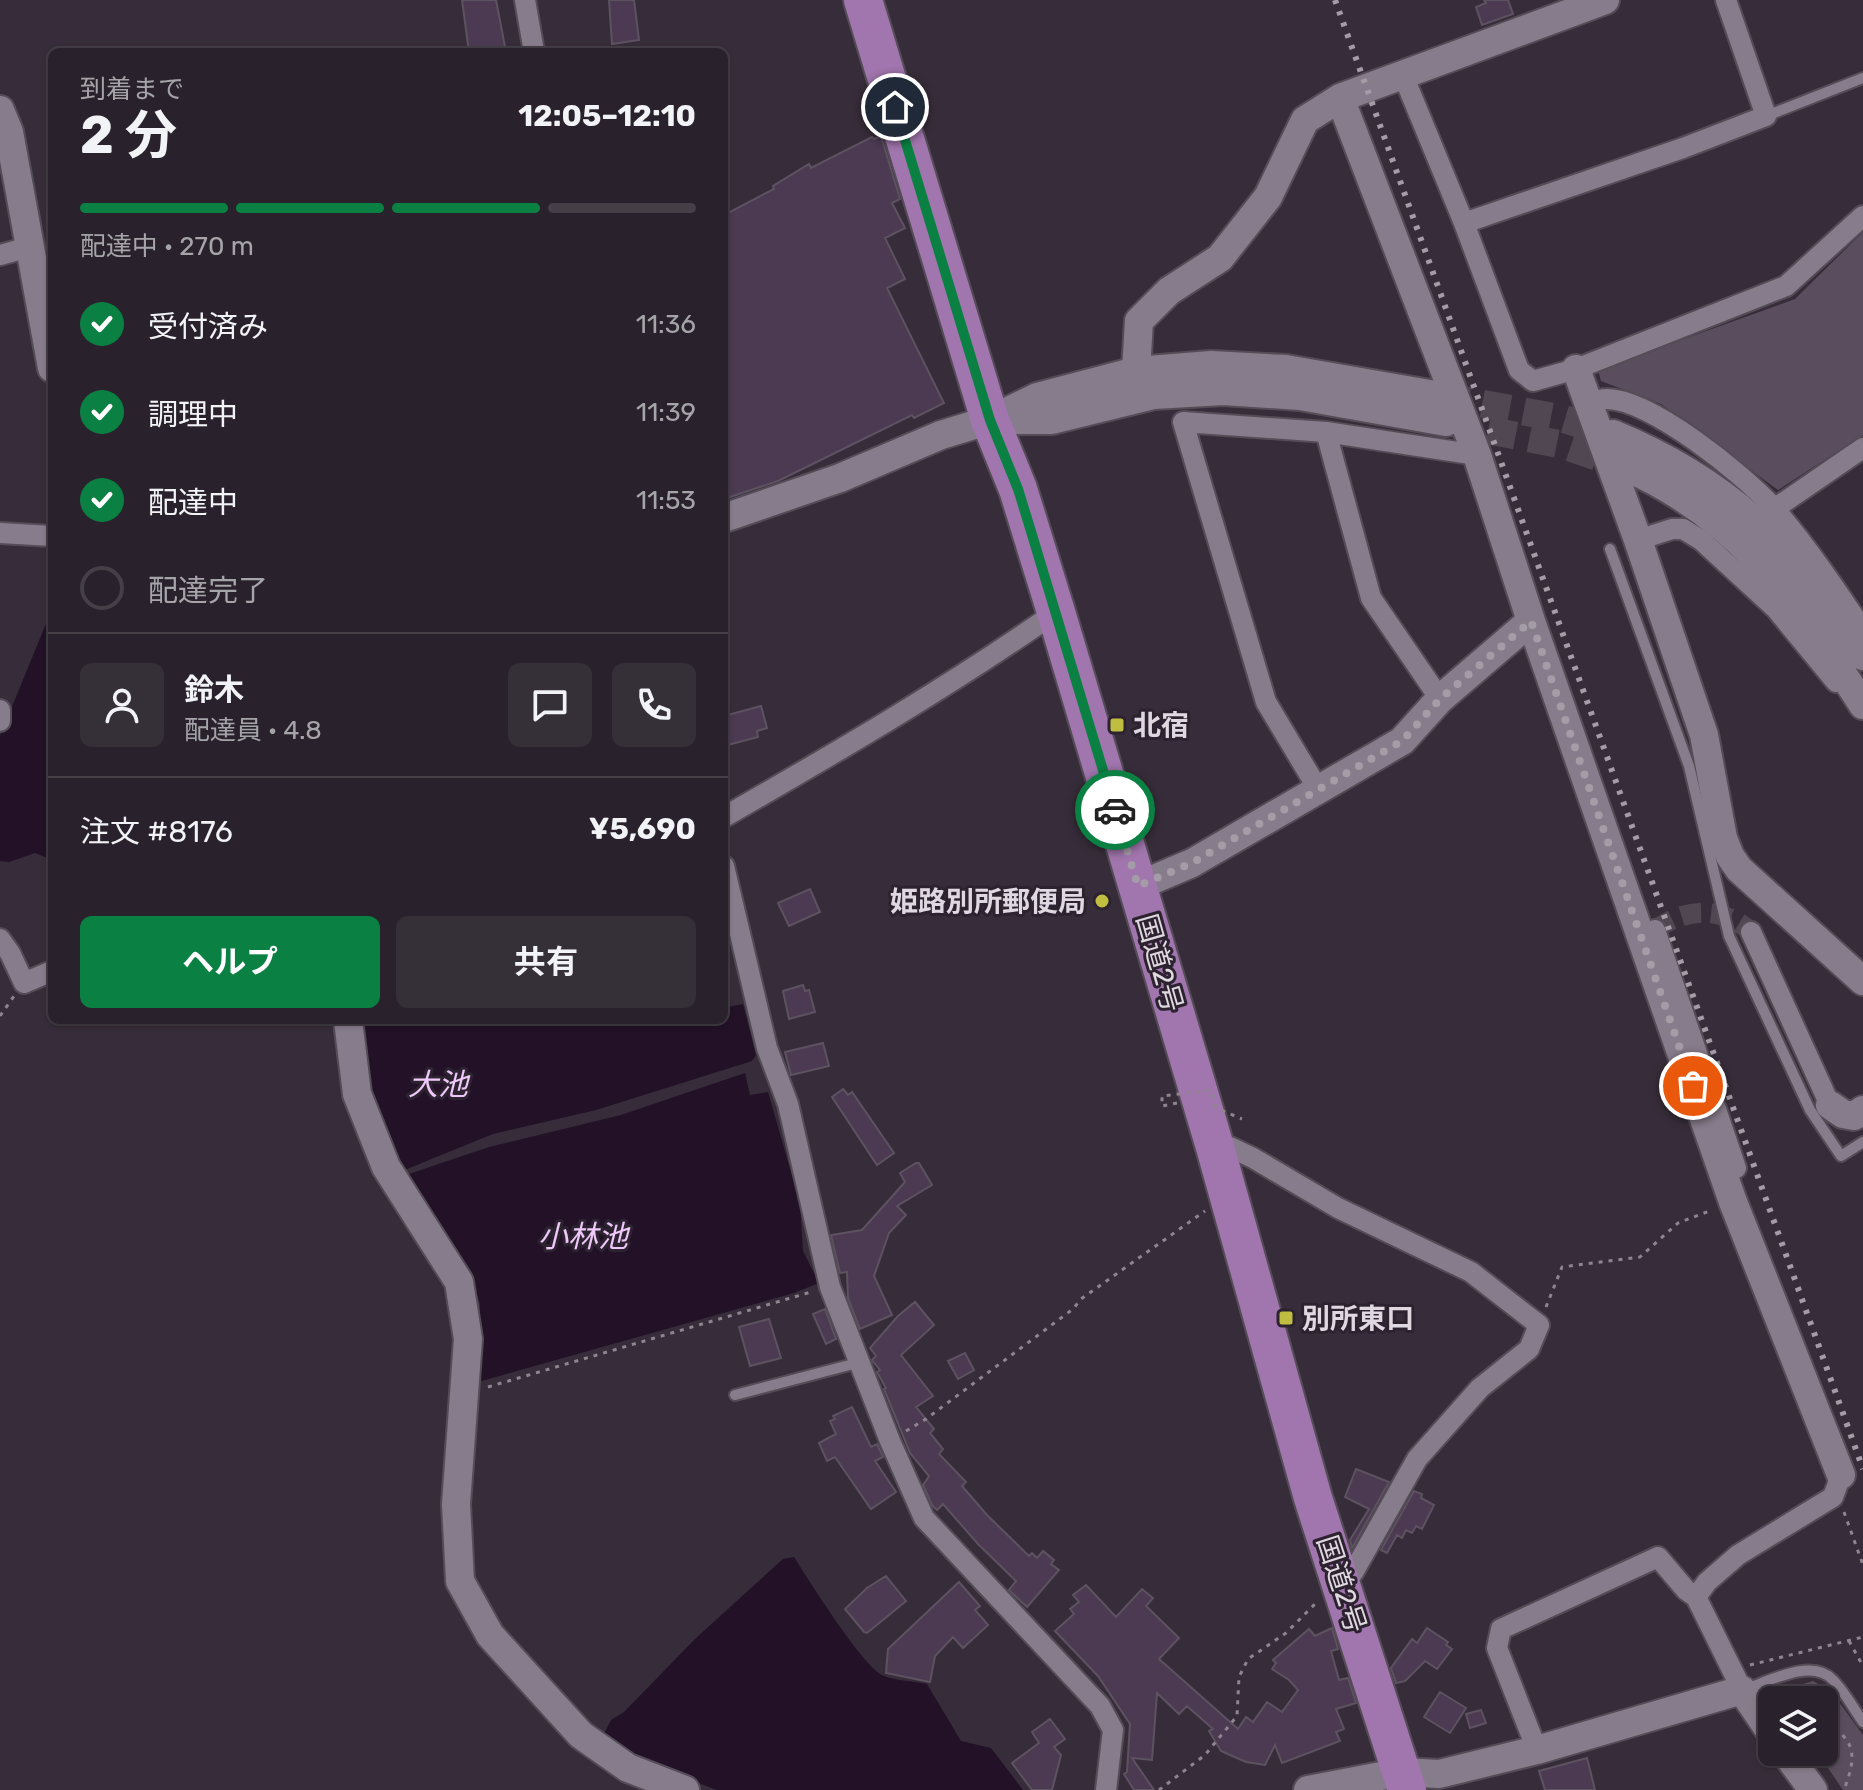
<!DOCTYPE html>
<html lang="ja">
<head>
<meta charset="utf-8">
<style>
  body { margin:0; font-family:Rubik,"Noto Sans JP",sans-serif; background:#352f38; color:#f1f3f6; height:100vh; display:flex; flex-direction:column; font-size:30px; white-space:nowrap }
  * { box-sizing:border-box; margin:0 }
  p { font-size:26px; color:#a5a4a9 }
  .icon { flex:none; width:44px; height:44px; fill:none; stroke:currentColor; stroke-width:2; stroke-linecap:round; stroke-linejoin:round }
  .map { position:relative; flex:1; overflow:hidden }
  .sheet { position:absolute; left:48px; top:48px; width:680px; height:976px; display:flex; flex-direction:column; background:#29222c; border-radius:12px; box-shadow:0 2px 6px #0004,0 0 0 2px #453f48 }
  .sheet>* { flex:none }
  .fabs { position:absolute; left:1758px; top:1686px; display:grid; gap:16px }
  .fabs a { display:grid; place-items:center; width:80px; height:80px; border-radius:12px; background:#29222c; box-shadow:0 2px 6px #0004,0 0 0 2px #453f48; font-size:40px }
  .pin { position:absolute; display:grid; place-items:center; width:68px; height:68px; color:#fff; margin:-34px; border:4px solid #fff; border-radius:50%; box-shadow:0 2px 8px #0007 }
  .courier { position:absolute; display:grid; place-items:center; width:80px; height:80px; margin:-40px; border:6px solid #0b8043; border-radius:50%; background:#fff; color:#222; box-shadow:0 2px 10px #0007 }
  .summary em { font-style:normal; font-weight:700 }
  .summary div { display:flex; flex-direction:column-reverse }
  .summary { display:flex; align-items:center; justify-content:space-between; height:136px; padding:0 32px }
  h1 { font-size:52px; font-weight:700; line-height:60px }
  .bar { display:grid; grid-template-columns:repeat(4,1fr); gap:12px 8px; align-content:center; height:96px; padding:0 32px }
  .bar i { height:10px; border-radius:6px; background:#453f48 }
  .bar .on { background:#0b8043 }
  .bar p { grid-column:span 4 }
  .line { display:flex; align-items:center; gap:20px; padding:0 32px; border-top:2px solid #453f48 }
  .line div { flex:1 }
  .round { display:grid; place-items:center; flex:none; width:84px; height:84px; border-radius:12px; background:#352f38 }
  ol { padding:0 32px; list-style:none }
  li { display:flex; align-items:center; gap:24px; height:88px }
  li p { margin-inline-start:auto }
  li .icon { padding:8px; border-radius:50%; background:#0b8043; color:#fff; stroke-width:4 }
  li:last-child { color:#a5a4a9 }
  li i { width:44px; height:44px; border:4px solid #453f48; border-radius:50% }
  .cta { display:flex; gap:16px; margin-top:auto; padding:16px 32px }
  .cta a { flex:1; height:92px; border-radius:12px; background:#0b8043; color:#fff; font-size:32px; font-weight:700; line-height:92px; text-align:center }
  .cta a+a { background:#352f38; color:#f1f3f6 }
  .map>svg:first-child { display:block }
</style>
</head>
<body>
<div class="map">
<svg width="1863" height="1790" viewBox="0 0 1863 1790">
  <rect width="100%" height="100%" fill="#372d3a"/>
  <!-- green -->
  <path fill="#5a4d5d" d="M1863,232V435L1778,490L1661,404L1601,381L1598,370L1795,299Z
    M1813,1681L1831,1691L1863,1735V1790H1843L1817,1752H1824V1700L1780,1698L1789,1688Z"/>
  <!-- water -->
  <path fill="#221127" d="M52,609V860L35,853L9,862L0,861V736Z
    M724,993L728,1007L743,1004L756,1055L752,1061L596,1110L493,1134L402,1171C382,1122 359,1074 361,1020H724Z
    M745,1073L750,1095L768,1092L800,1204L803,1251L819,1283L794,1293L478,1382L480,1304L469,1271L406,1175L489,1147L621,1115Z
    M794,1557C808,1579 864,1669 884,1676C897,1681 914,1681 927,1684L961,1741L991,1748L1023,1790H717L661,1769L603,1736L611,1720L624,1712L695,1639L783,1559Z"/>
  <!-- building -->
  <path fill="#4c3952" stroke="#5d5260" stroke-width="2" d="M462,0H496L506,52H469Z
    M609,0H634L639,40L612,44Z
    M1484,0H1508L1513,14L1482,25L1476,7L1486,3Z
    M881,136L900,199L892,203L905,228L885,238L905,279L887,288L944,403L914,418L912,415L778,481L724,499V215L774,189L773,186L809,164L811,168L872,137L874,139Z
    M761,706L767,728L757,731L758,737L724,746V716Z
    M810,889L820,912L789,926L778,903Z
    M803,985L805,991L809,990L815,1012L789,1019L783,991Z
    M823,1043L829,1066L791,1075L785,1052Z
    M843,1089L848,1095L852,1092L894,1153L877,1165L832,1097Z
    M916,1163H919L932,1185L897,1206L906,1215L889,1233L874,1276L892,1315L860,1329L848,1298L847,1272L840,1273L831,1235L862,1230L905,1182L900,1173Z
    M915,1302L934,1325L901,1355L933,1396L916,1407L934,1429L930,1433L943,1449L939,1454L966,1482L962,1486L987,1515L1029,1556L1032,1553L1037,1558L1043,1551L1054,1560L1051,1564L1059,1570L1027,1607L1009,1590L1016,1581L978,1544L943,1504L937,1510L932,1505L923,1485L929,1476L910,1453L884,1389L886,1388L877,1372L880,1370L872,1360L876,1356L870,1348L898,1316Z
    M825,1309L836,1339L826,1344L813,1314Z
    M769,1319L781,1358L750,1366L739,1327Z
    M965,1353L974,1370L958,1379L948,1361Z
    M852,1407L871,1447L877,1444L883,1457L875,1461L896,1492L871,1509L835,1457L827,1461L819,1443L836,1434L830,1421L835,1419L833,1416Z
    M1356,1469L1389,1482L1352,1548L1350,1540L1369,1509L1345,1497Z
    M1414,1491L1422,1494L1421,1498L1434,1505L1422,1529L1416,1526L1412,1533L1406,1530L1402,1538L1397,1535L1387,1553L1381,1550Z
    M886,1576L906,1601L867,1633L864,1632L845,1609L867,1588Z
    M959,1582L980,1606L975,1610L988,1625L963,1648L953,1637L935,1656L930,1682L886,1673L888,1649Z
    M1086,1585L1116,1617L1142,1589L1153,1598L1146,1606L1179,1638L1159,1659L1238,1729L1246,1717L1253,1722L1267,1702L1282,1712L1298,1690L1289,1680L1272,1669L1276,1663L1273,1660L1309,1629L1315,1636L1332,1628L1338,1649L1331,1651L1339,1680L1348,1678L1356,1703L1336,1709L1344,1729L1336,1732L1340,1741L1282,1763L1275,1745L1265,1765L1246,1762L1221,1751L1209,1731L1213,1729L1187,1706L1179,1714L1157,1693L1152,1760L1132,1758L1154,1790H1134L1124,1774L1127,1772L1130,1724L1098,1676L1055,1631L1074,1614L1070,1609L1079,1602L1073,1595Z
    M1427,1628L1448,1642L1446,1645L1452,1649L1437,1669L1425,1661L1405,1681L1396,1683L1391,1668L1412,1639L1417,1643Z
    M1440,1692L1466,1708L1450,1733L1424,1717Z
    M1481,1710L1486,1723L1470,1728L1466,1714Z
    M1050,1719L1065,1739L1054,1747L1061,1755L1052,1790H1032L1012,1763L1039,1743L1032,1732Z
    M1587,1758L1595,1790H1545L1539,1771Z"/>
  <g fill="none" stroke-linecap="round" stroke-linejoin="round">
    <!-- street-tunnel -->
    <path stroke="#504753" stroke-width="20" stroke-dasharray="20 10" stroke-linecap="butt" d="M1655,930C1686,907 1722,906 1751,932"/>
    <!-- secondary-tunnel -->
    <path stroke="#504753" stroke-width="28" stroke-dasharray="28 14" stroke-linecap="butt" d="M1441,396L1564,419L1613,434
      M1447,422L1563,445L1621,465"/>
    <defs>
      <path id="lane" d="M1766,116L1863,78
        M1610,549L1689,766L1729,936L1810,1110L1841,1156L1863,1142
        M735,1395L861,1362
        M1743,1690C1768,1682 1812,1657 1833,1680C1845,1692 1853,1708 1863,1722"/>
      <path id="street" d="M525,0L534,52
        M1403,75L1464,223L1519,370L1533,381L1576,369L1786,286L1863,216
        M1464,223L1683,148L1766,116L1726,0
        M0,255L29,247
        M1589,404C1594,402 1601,399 1606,399C1650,398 1744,475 1773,507C1806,545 1835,588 1863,630
        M1326,432L1371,598L1440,699
        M1774,509L1863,448
        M0,533L52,536
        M1638,540L1672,529H1683L1701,540L1776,609L1836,682
        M0,710V721
        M1318,789L1266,702L1183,422L1326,432L1477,455
        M724,817C837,752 949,687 1056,612
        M724,866L767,1048L788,1104L830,1287L890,1441L924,1518L1100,1706L1113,1730L1106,1790
        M1655,930L1736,1168
        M1751,932L1830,1105
        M0,939L10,953L24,983L52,971
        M1215,1147H1230L1253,1158L1338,1208L1471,1272L1539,1325L1529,1349L1480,1388L1417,1459L1354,1571L1343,1585
        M1742,1690L1696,1597L1707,1582L1738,1555L1833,1497L1841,1475
        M1537,1750L1497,1648L1501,1629L1658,1557L1686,1590L1696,1597"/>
      <path id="secondary" d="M1340,98L1477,455L1531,621L1733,1202L1841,1475
        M0,110L9,132L52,368
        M1576,369L1638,540L1704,735L1723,838L1730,856L1739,869L1863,981
        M1136,371L1139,321L1169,291L1220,258L1268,197L1305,120L1340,98L1605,0
        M999,420H1052L1154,395L1223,391L1300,396L1446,422
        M1613,434C1679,461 1737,499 1786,551C1814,583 1838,621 1863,656
        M1621,465C1742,517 1794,599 1863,705
        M724,518L840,478L941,435L990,420L1037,397L1136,371L1211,365L1286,369L1441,396
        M1138,886L1192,863L1402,741L1440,699L1531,621
        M348,1020L357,1094L386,1167L459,1282L468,1339L456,1504L460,1581L490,1635L581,1735L628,1768L685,1790
        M1830,1105L1843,1114L1854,1116L1863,1110
        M1785,1752L1813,1790
        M1308,1790L1402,1772L1439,1774L1537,1750L1742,1690L1772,1734"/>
      <path id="highway" d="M863,0L990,420L1018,489L1056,612L1215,1147L1313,1498L1407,1790"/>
    </defs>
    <!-- lane casing -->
    <use href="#lane" stroke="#544c57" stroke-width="14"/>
    <!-- street casing -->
    <use href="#street" stroke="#544c57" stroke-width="24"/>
    <!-- secondary casing -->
    <use href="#secondary" stroke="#544c57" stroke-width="32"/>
    <!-- highway casing -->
    <use href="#highway" stroke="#544c57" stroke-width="42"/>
    <!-- path -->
    <path stroke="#8e8590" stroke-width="3" stroke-dasharray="4 6" stroke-linecap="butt" d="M0,1016L14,996
      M1546,1307L1562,1267L1640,1257L1678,1223L1712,1210
      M488,1387L811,1292
      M906,1431L926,1419L1073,1309L1081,1299L1205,1211
      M1844,1512L1863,1565
      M1849,1641L1863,1666
      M1750,1665L1863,1637
      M1797,1700L1808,1697L1813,1700
      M1824,1712C1829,1725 1837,1727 1845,1738C1858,1753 1850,1773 1844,1790
      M1159,1790L1205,1755L1237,1716L1239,1677L1248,1659L1286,1633L1316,1603"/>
    <!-- lane -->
    <use href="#lane" stroke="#877c8b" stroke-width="10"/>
    <!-- street -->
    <use href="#street" stroke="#877c8b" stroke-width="20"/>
    <!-- secondary -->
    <use href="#secondary" stroke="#877c8b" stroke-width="28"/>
    <!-- highway -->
    <use href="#highway" stroke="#a175ad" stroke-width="38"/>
    <!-- rail -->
    <path stroke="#a49ca6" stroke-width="6" stroke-dasharray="4 8" stroke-linecap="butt" d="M1335,0L1863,1469"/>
    <!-- path-bridge -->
    <path stroke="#8e8590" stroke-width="3" stroke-dasharray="4 6" stroke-linecap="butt" d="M1177,1103L1162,1106V1096L1212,1090L1216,1108L1242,1119"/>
  </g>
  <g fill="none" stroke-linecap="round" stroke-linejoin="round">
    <!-- done -->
    <path stroke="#a49ca7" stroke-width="8" stroke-dasharray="0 14.4" d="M1115,810L1138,886L1192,863L1402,741L1440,699L1531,621L1693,1086"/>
    <!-- route -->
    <path stroke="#0b8043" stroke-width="10" d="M895,107L990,420L1018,489L1033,538L1115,810"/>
  </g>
  <!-- markers -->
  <g fill="#c0be41" stroke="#2d2330" stroke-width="3">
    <rect x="1109" y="717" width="16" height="16" rx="4"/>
    <circle cx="1102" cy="901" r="8"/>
    <rect x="1278" y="1310" width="16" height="16" rx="4"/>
  </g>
  <g text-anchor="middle" stroke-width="6" stroke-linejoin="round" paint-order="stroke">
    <!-- poi labels -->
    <g font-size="28" font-weight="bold" fill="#dfd8e1" stroke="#2d2330" text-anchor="start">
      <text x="1133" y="735">北宿</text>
      <text x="1086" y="911" text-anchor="end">姫路別所郵便局</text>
      <text x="1302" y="1328">別所東口</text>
    </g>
    <!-- street labels -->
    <g font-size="28" fill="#dfd8e1" stroke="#2d2330">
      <text transform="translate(1160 963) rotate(74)" y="10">国道2号</text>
      <text transform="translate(1342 1584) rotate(72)" y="10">国道2号</text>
    </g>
    <!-- water labels -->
    <g font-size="30" font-style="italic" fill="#eec8f8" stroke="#2d2330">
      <text x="438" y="1095">大池</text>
      <text x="583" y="1247">小林池</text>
    </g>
  </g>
</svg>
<div class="fabs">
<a><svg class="icon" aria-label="layers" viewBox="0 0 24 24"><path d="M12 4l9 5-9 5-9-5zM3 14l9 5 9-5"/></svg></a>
</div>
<div class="pin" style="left:1693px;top:1086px;background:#ea580c"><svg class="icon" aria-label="bag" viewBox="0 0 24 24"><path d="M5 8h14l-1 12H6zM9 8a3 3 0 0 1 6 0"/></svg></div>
<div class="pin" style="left:895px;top:107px;background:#1f2937"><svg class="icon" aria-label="home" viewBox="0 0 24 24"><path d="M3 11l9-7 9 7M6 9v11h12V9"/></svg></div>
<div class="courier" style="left:1115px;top:810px"><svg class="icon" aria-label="car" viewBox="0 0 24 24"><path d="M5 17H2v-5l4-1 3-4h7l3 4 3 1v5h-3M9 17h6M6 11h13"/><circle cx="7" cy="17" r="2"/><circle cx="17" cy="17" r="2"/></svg></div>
<section class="sheet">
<div class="summary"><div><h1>2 分</h1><p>到着まで</p></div><em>12:05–12:10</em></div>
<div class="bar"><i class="on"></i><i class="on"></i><i class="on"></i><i></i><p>配達中 · 270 m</p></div>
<ol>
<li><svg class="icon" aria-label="check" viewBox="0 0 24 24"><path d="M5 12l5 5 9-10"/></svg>受付済み<p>11:36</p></li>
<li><svg class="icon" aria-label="check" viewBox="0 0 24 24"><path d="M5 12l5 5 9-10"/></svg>調理中<p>11:39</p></li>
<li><svg class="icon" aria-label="check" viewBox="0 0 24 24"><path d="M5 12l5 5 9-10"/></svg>配達中<p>11:53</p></li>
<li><i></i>配達完了</li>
</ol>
<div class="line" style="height:144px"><a class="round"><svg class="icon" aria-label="person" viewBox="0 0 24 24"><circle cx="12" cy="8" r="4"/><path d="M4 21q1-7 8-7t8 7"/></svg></a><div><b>鈴木</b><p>配達員 · 4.8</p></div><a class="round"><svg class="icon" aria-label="chat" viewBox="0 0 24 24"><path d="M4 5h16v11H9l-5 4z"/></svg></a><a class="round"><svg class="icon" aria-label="phone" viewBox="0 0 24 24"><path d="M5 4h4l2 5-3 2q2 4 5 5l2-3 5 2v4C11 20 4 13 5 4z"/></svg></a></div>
<div class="line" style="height:104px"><div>注文 #8176</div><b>¥5,690</b></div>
<div class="cta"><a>ヘルプ</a><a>共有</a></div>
</section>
</div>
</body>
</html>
